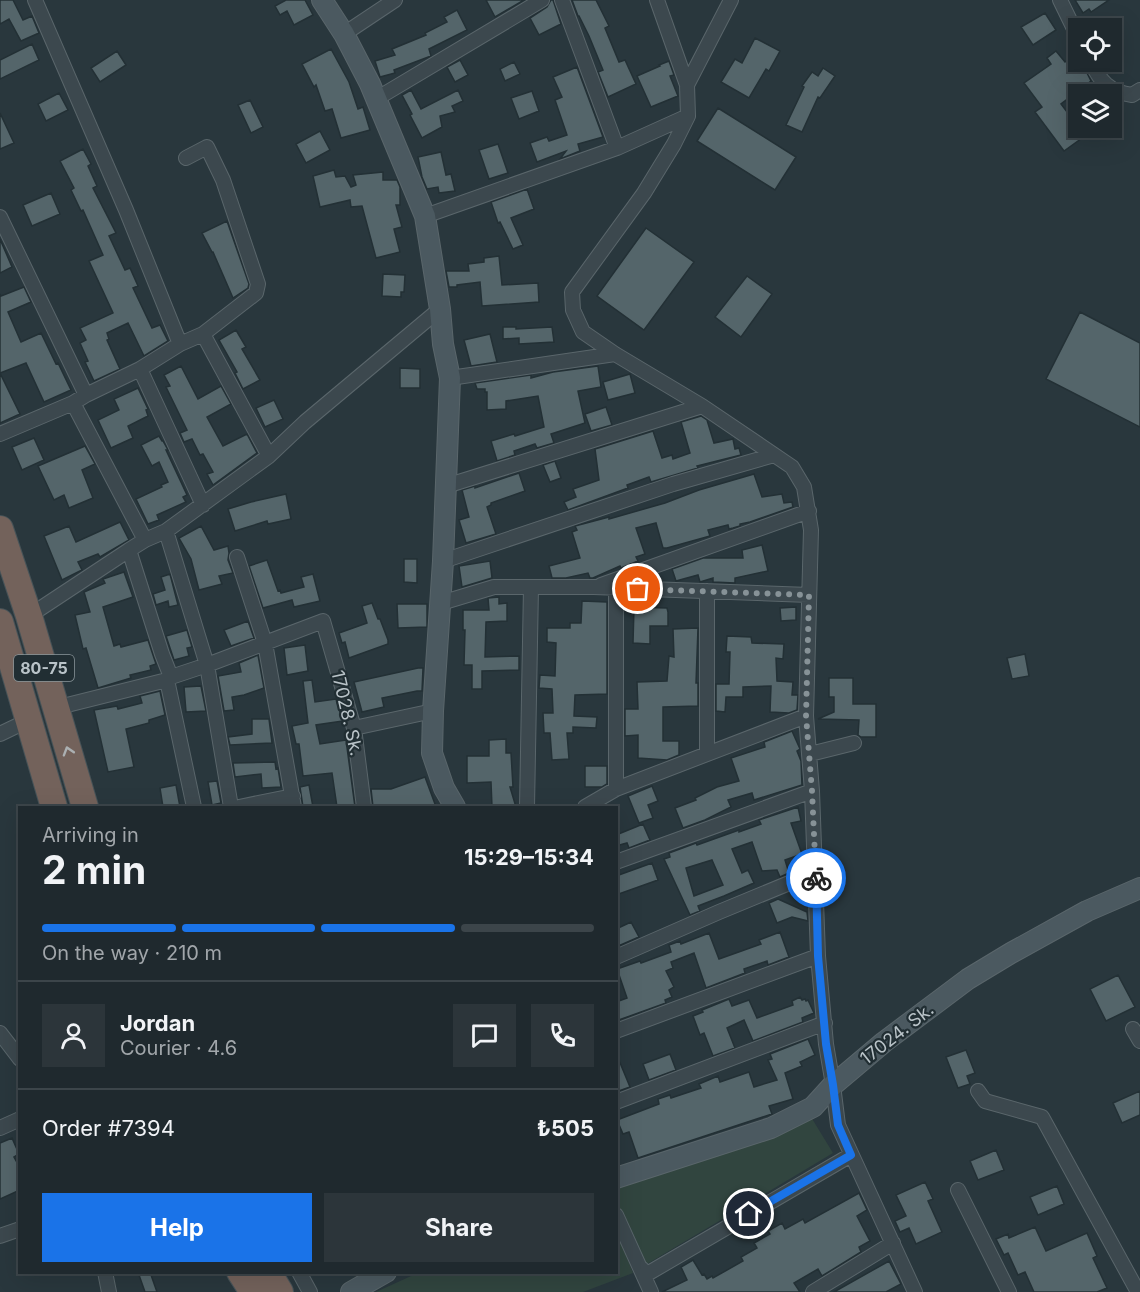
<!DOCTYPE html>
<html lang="en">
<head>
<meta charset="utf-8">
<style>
  body { margin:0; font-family:Inter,sans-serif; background:#2c353a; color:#f1f3f6; height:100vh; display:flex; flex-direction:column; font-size:22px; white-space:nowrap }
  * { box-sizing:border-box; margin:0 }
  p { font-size:20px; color:#a1a6aa }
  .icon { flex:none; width:33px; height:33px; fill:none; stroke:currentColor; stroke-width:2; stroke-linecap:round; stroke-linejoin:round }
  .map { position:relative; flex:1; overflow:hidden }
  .details { position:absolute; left:18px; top:806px; width:600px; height:468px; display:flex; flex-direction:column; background:#1f292e; border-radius:0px; box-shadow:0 6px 24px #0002,0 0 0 2px #3c454a }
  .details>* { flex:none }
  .controls { position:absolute; left:1068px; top:18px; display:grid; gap:12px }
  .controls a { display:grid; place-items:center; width:54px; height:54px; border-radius:0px; background:#1f292e; box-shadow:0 6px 24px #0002,0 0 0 2px #3c454a; font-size:30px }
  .pin { position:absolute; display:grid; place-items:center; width:51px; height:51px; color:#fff; margin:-26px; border:3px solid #fff; border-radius:50%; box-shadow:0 2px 6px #0007 }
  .courier { position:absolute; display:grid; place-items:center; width:60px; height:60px; margin:-30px; border:4px solid #1a73e8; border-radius:50%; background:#fff; color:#222; box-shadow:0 2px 8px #0007 }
  .summary em { font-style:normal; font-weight:700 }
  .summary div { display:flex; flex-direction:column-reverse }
  .summary { display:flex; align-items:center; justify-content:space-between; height:102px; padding:0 24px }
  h1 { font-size:39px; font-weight:700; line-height:45px }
  .bar { display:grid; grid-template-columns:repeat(4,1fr); gap:9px 6px; align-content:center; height:72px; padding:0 24px }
  .bar i { height:8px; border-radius:4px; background:#3c454a }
  .bar .active { background:#1a73e8 }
  .bar p { grid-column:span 4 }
  .line { display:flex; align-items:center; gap:15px; padding:0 24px; border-top:2px solid #3c454a }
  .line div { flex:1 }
  .round { display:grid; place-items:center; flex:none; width:63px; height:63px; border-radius:0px; background:#2c353a }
  .action { display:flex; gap:12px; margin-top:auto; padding:12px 24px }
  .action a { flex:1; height:69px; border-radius:0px; background:#1a73e8; color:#fff; font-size:24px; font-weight:700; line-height:69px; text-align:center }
  .action a+a { background:#2c353a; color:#f1f3f6 }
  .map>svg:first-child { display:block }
</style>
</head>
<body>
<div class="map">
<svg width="1140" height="1292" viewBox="0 0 1140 1292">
  <rect width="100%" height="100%" fill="#29373d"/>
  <!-- green -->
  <path fill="#31453f" d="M811,1117L833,1153L642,1267L617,1206V1187Z
    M617,1232L633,1273L583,1292H376L420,1272H616Z"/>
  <!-- building -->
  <path fill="#54656a" stroke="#233035" stroke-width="1.5" fill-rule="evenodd" d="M0,0H13L23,20L32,16L39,33L21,41L9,19L0,24Z
    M286,0H305L313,15L294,25L287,11L280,15L275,6Z
    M486,0H524L495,17Z
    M551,0H553L561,24L539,35L530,18L547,7Z
    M572,0H596L609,26L605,28L619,62L625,60L636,84L608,97L598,72L603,70L589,36L579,16H578Z
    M1075,0H1109L1091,12L1089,9L1083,13Z
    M457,10L467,30L429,49L431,56L394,70L395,73L380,77L375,61L395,55L392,49L426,35L425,33L447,22L444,17Z
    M1045,13L1056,30L1033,45L1021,27Z
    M755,38L780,51L769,71L766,69L749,98L721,82L735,59L742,63Z
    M32,44L39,60L0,79V60Z
    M331,49L349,82L358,109L363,107L370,130L341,138L332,109L325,111L316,85L314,87L302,64Z
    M117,51L126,65L100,82L91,68Z
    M1056,51L1065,62L1070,58L1077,68L1083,65L1091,81L1061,104L1073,120L1078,116V128H1096L1064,151L1035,112L1042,107L1024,83L1051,64L1047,58Z
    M460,60L468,75L455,82L447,67Z
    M669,61L674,75L670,76L678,96L651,107L637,76L660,66L659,65Z
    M514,62L520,74L505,81L500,69Z
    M577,67L603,137L578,144L580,151L560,159L566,151L537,162L530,143L547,137L549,141L567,135L555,100L562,97L553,77Z
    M823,68L835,76L820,98L818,97L802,132L786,125L804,87L802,86L812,72L818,76Z
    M411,90L421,109L458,90L463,101L452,106L455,112L440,116L442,127L422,138L410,115L412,114L402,95Z
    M532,91L539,111L519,119L511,98Z
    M59,93L68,110L46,121L38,104Z
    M250,100L263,127L251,133L238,105Z
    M718,108L796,157L775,190L697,141Z
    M0,113L14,143L0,149Z
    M320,131L330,150L306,163L296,144Z
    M498,144L508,173L489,179L479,150Z
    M83,149L91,164L88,166L97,186L93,188L116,233L109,236L125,270L130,268L138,286L133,288L152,328L160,325L168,341L144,356L128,323L107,333L109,339L107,340L120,369L94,381L85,362L88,361L80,343L86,340L80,328L113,313L89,261L103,255L83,210L81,211L71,190L74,188L60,161Z
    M441,152L446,175L451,174L455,191L439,193L438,187L427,189L422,177L418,157Z
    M334,170L336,177L345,176L351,187L356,185L353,175L383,172V180H397L400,187V205H396L402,227L394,229L400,252L376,258L362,206L351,207L350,200L320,207L313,176Z
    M527,189L534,209L511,218L523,245L513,249L500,222L498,223L491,202Z
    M51,193L60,214L32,226L23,205Z
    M227,221L249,284L248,288L233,298L213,252H212L202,233Z
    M646,228L694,262L644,330L597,296Z
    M0,239L12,267L0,273Z
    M499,256L502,285L538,283L539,302L482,306L480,282L457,285V287H449L446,271H469L468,264L484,262V258Z
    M383,274L405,275L404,292H401V297L382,296Z
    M747,276L772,294L741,337L715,317Z
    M24,287L31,302L8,312L21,342L41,333L56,364L58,363L71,390L44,402L26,363L0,373L20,414L0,423V294L1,296Z
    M1080,312L1140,343V427L1046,379Z
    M503,327H516V329L552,327L554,342L519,344V338L503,339Z
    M236,330L246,347L242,349L260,380L243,389L235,373L237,372L219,340Z
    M490,334L497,362L471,366L464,340Z
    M181,366L198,399L221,386L231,404L207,417L223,446L247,434L257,453L213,485L207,474L213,472L203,454L200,455L192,439L184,442L180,433L187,430L166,387L170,386L164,375Z
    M598,366L601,387L578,391L585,423L551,434L554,443L537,448L535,444L514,451L515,455L497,461L491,441L514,434L515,436L544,427L538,396L506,401V409L487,410V392H485V389H477L475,383L531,375V378L553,372Z
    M400,368L420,369V388H400Z
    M630,374L635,393L608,400L603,382Z
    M138,388L148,409L146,410L148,416L128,426L133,438L111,448L98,420L119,410L114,399Z
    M274,400L283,419L265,427L256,408Z
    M606,407L612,425L591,431L585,414Z
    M701,416L707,420L714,443L733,439L735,449L739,448L741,455L697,466L698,468L651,482L649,477L627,485L628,488L568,510L564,502L576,497L573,489L599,480L595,449L653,431L662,458L672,455L673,459L690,453L681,422Z
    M159,436L162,441H163L168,450H166L187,495L183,497L186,502L157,515L159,520L148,524L136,499L162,487L161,485L168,482L159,462L152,466L141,445Z
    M34,438L44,460L22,470L12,447Z
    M85,446L95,464L82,470L93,498L69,508L64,495L54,500L38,466Z
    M555,461L561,478L550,482L543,465Z
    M519,473L525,491L491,503V505L487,507L496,534L466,543L459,520L469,517L462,490L475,486V488Z
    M754,474L762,497L782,494L784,503L792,502L793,507L750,522L740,524V526L733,528L729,529L728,525L708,530L710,536L667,548H663L656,523L636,528L645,554L636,557L638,561L621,568L620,566L593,578H590L588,573L566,578H552L549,566L580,558L572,532L577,530L575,526L609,517V519L665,503L699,490Z
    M286,494L291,519L268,524L267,521L235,531L228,509L251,502Z
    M120,522L129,540L100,557L98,554L78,562L82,570L62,580L44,536L69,526L76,542Z
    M201,526L214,550L228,546L229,553L228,560L233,573L219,576L222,584L199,590L191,559L179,538Z
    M762,545L768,571L735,578V583L713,582V578L700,582L698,575L676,581L672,569L703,558H743L742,550Z
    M404,559H417V583L404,582Z
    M267,560L278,591L280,590L281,593L304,587L301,577L313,574L320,601L294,607L292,600L263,608L249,566Z
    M490,561L492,578L462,587L459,566Z
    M124,572L133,597L103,607L114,646L120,644L121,647L148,640L156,664L150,666L151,670L130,675L131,678L98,688L86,648L83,649L75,615L90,612L84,592L105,583L103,579Z
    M170,574L178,605L169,607L168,601L156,605L153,594L165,590L161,577Z
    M499,597V604L507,603V621L486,622L485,657L519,656V670L482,671V689H472V665H464L465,630H463V610H489L488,598Z
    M582,601L607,602V694L575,695L574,716L597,717L596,728L573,727V733H567L569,759L552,760L550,733H544L543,713H553L552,689L539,688L540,675L555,676L556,643L547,642V628H570V623H581Z
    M372,603L378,619H380L388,640V644L349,658L345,642L342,643L339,633L367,623L362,606Z
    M397,604H427V627L398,628Z
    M634,607L667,608L668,612V626H650V644L633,643Z
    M796,607V620L781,621L780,608Z
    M248,621L254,638L231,646L224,630Z
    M698,628L696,683H698V706L663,707V741H679V755L667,760L638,758V735L625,736V709H638L637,682L667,681L669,656L674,657L673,629Z
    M187,630L192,647L187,648L189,656L174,660L166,636Z
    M727,636L751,637L752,643L784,644L783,659L776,658L777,681L793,682L792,695H798L797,710L789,713L770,712L771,686L743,687V697H726L725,712L716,711V684H729L730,652H726Z
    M305,645L308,671L287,675L284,648Z
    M1025,654L1029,676L1012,679L1007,658Z
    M258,655L264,688L244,695L232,697L234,710L224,711L218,676L241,672L239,663Z
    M418,668H423L422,691H417L382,698L384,707L362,712L354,682Z
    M829,678H853V704H876V737H861L858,735L859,720L818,719L834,712V697H829Z
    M312,680L315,702L336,699L343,721L316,725L320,744L346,740L355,807H337L332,773L303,776L299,744H296L292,726L308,723L303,681Z
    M201,686L206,711L186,712L184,687Z
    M160,691L165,715L149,720V723L126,729L134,767L108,772L94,710L117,706L118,709L142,703L140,696Z
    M252,719H269L272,743L230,745L228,737L252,734Z
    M792,731L800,749L797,751L801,761L802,785L754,800L752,793L728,800L731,807L705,820L683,828L675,808L696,800L695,798L717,787L739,781L731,758L765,747L764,742Z
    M506,739V753H511L513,787H510L516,807H492L491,782L467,783V756H489V740Z
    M275,762L276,769L278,768L281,787L262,788L261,774L235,777L233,763Z
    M585,766H607V784L602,787H585Z
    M425,777L435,804L427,807H373L371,789H391Z
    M217,781L221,803L212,805L208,782Z
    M176,785L180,807H163L160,788Z
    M309,785L313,807H303L300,787Z
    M652,786L658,801L648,805L653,818L639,823L628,796Z
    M798,807L801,821L791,823L802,854L785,860L789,873L780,877L777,870L762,871L752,842L732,849L742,873L748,870L754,883L724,896L698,906L700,911L690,915L664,859L670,857L669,853L696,843L697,845L739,830V832L761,824L759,820ZM712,860L723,885L694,896L686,868Z
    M643,824L650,840L629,848L627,843L616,846V835Z
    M652,863L658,880L616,895V876Z
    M778,899L807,912L808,921L792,917L777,923L769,903Z
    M631,922L639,937L616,947V929Z
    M780,932L789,957L768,965L767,961L744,969L745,973L706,988L694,953L671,962L673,968L666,971L674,987L669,990L672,997L665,1000L666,1003L616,1021V1002L627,998L617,969L640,961L641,963L671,952L669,945L680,941L681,944L709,933L719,959L761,944L759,940Z
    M1118,975L1135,1007L1106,1021L1090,989Z
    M800,997L802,1000L805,999L806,1001L808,1000L814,1013L802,1018L803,1022L753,1041L744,1020L727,1028L735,1048L713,1056L704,1033L700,1035L693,1016L703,1012L702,1010L729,999L732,1006L749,1000L757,1018L793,1005L792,1001Z
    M808,1039L815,1055L800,1062L802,1066L785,1073L793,1099L769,1106L772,1114L638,1158L629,1132L623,1134L617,1120L659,1104L658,1099L670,1095L671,1098L701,1088L699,1084L718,1076L720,1082L749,1072L754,1087L777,1080L768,1060L772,1059L770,1054Z
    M966,1050L975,1073L967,1076L970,1084L958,1088L946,1057Z
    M616,1053L630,1087L616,1092Z
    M670,1054L676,1070L649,1080L643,1064Z
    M1140,1091V1115L1122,1123L1113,1103Z
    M12,1138L19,1154L14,1157L20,1168V1190L0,1199V1143Z
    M996,1150L1004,1170L978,1180L970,1161Z
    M925,1182L933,1199L928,1201L942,1232L916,1244L909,1228L900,1232L895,1221L906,1216L896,1195Z
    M1057,1186L1064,1204L1038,1215L1030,1197Z
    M859,1193L867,1210L857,1216L870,1241L859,1247L861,1252L822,1276L818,1269L794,1283L800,1292H662L687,1280L681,1267L693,1260L702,1275L704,1274L707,1279L712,1276L713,1278L743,1261L741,1257L757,1248L754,1243L770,1234L768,1231L782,1223L785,1229L803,1219L805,1223Z
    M1035,1227L1046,1251L1087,1233L1097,1256L1093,1258L1107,1288L1097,1292H1034L1025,1272L1018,1275L1008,1253L1004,1255L996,1239L1008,1234L1009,1238Z
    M889,1261L901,1284L886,1292H834Z
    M148,1272H150L157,1292H145L139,1275Z"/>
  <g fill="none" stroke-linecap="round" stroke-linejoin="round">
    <defs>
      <path id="street" d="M35,0L126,210L180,344
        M562,0L617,148
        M657,0L687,85L688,116L674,144L644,193L572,292L573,310L583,332L615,354L702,406L792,467L804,487L811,530L806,716L812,791L818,956L826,1044L833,1085L838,1125L915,1292
        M1060,0L1078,37
        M344,34L395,0
        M1091,62C1100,81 1109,92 1132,95L1140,90
        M687,85L731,0
        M376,99L542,0
        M425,216L617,148L688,116
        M0,217L86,395
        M203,334L269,456
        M140,369L203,505
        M450,378L615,354
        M73,403L145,540
        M0,434L73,403L86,395L140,369L180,344L203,334L256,293L258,284L223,180L207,147L186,158
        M446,486L702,406
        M166,531L207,665L231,807
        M129,550L162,654L171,677
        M237,557L265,643L294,807
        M443,561L673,484L774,455
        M601,585L809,511
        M707,591V753
        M441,603L494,587H594L809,595
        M29,616L129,550L145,540L166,531L269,456L305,422L440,309
        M167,680L194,807
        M55,708L167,680L171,677L207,665L323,621L354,728L364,807
        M354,728L433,711
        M0,734L29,720
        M810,754L854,743
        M616,789V589
        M239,807L293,796
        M527,807L531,587
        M585,807L616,789L806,716
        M616,862L812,791
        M616,957L719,912L816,872
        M1133,1029L1140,1041
        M616,1031L818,956
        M0,1033L20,1059
        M978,1091L985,1101L1042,1117L1138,1292
        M616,1102L825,1023
        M0,1128L20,1119
        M958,1190L1009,1292
        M616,1215L651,1292
        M0,1236L20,1229
        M641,1268L647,1274L851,1155
        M105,1272L109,1292
        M299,1272L310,1292
        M813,1292L893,1243"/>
      <path id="secondary" d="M322,0L344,34L370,84L425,216L440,309L443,344L450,378L443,561L433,711L432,753L444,788L455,807
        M616,1178L771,1128L813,1107L833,1085L884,1042L968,979L1011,953L1087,911L1140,888
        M351,1292L386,1272"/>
      <path id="highway" d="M0,529L29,616L85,807
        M0,622L54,807
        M240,1272L253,1292
        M268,1272L280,1292"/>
    </defs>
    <!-- street casing -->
    <use href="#street" stroke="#5a666b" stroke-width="16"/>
    <!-- secondary casing -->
    <use href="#secondary" stroke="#5a666b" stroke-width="22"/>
    <!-- highway casing -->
    <use href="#highway" stroke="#475358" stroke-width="28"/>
    <!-- street -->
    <use href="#street" stroke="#3c484e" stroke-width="14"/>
    <!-- secondary -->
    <use href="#secondary" stroke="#4b5960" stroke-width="20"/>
    <!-- highway -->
    <use href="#highway" stroke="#73625b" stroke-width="26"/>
  </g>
  <!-- one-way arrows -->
  <defs><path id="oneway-chevron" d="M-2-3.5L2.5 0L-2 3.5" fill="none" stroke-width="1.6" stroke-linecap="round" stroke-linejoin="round" transform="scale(1.5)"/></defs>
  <use stroke="#abb0b2" href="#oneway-chevron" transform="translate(68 751) rotate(-107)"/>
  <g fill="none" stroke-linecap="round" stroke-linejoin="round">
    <!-- done -->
    <path stroke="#879297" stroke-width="6" stroke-dasharray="0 10.8" d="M638,589L809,595L806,716L812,791L816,878"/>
    <!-- route -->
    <path stroke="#1a73e8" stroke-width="8" d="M749,1214L851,1155L838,1125L833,1085L826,1044L818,956L816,878"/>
  </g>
  <g text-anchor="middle" stroke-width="4.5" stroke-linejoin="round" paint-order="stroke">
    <!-- shield labels -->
    <rect fill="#212e33" stroke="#8b969b" stroke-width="1.5" x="14" y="655" width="60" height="26" rx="4.5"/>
    <g font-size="16" font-weight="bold" fill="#b9c3c8">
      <text x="44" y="674">80-75</text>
    </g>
    <!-- street labels -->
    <g font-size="18" fill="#b9c3c8" stroke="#212e33">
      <text transform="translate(347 713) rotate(77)" y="6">17028. Sk.</text>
      <text transform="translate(897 1034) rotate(-38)" y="6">17024. Sk.</text>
    </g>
  </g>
</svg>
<div class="controls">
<a><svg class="icon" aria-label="locate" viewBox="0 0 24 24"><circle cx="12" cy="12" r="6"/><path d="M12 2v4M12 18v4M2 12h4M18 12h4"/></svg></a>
<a><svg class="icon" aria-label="layers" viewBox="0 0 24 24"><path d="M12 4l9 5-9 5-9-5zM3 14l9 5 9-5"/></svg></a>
</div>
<div class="pin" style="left:638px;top:589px;background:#ea580c"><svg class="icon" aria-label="bag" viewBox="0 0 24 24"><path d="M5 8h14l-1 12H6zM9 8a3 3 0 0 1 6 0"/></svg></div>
<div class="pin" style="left:749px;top:1214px;background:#1f2937"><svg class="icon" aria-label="home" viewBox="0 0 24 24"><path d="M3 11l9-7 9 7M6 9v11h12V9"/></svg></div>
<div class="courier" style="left:816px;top:878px"><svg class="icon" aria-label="bike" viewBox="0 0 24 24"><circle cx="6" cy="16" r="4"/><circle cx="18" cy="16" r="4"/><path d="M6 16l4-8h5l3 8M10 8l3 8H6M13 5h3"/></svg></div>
<section class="details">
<div class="summary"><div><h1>2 min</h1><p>Arriving in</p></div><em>15:29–15:34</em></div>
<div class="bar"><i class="active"></i><i class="active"></i><i class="active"></i><i></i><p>On the way · 210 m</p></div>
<div class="line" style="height:108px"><a class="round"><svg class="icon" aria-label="person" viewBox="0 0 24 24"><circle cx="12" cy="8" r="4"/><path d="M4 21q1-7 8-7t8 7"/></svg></a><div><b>Jordan</b><p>Courier · 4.6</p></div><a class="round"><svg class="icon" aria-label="chat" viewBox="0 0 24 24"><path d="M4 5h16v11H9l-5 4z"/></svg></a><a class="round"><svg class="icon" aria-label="phone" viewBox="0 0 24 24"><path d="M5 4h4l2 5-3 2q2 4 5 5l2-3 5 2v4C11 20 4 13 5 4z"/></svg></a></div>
<div class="line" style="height:78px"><div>Order #7394</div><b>₺505</b></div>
<div class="action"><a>Help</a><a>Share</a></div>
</section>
</div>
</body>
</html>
